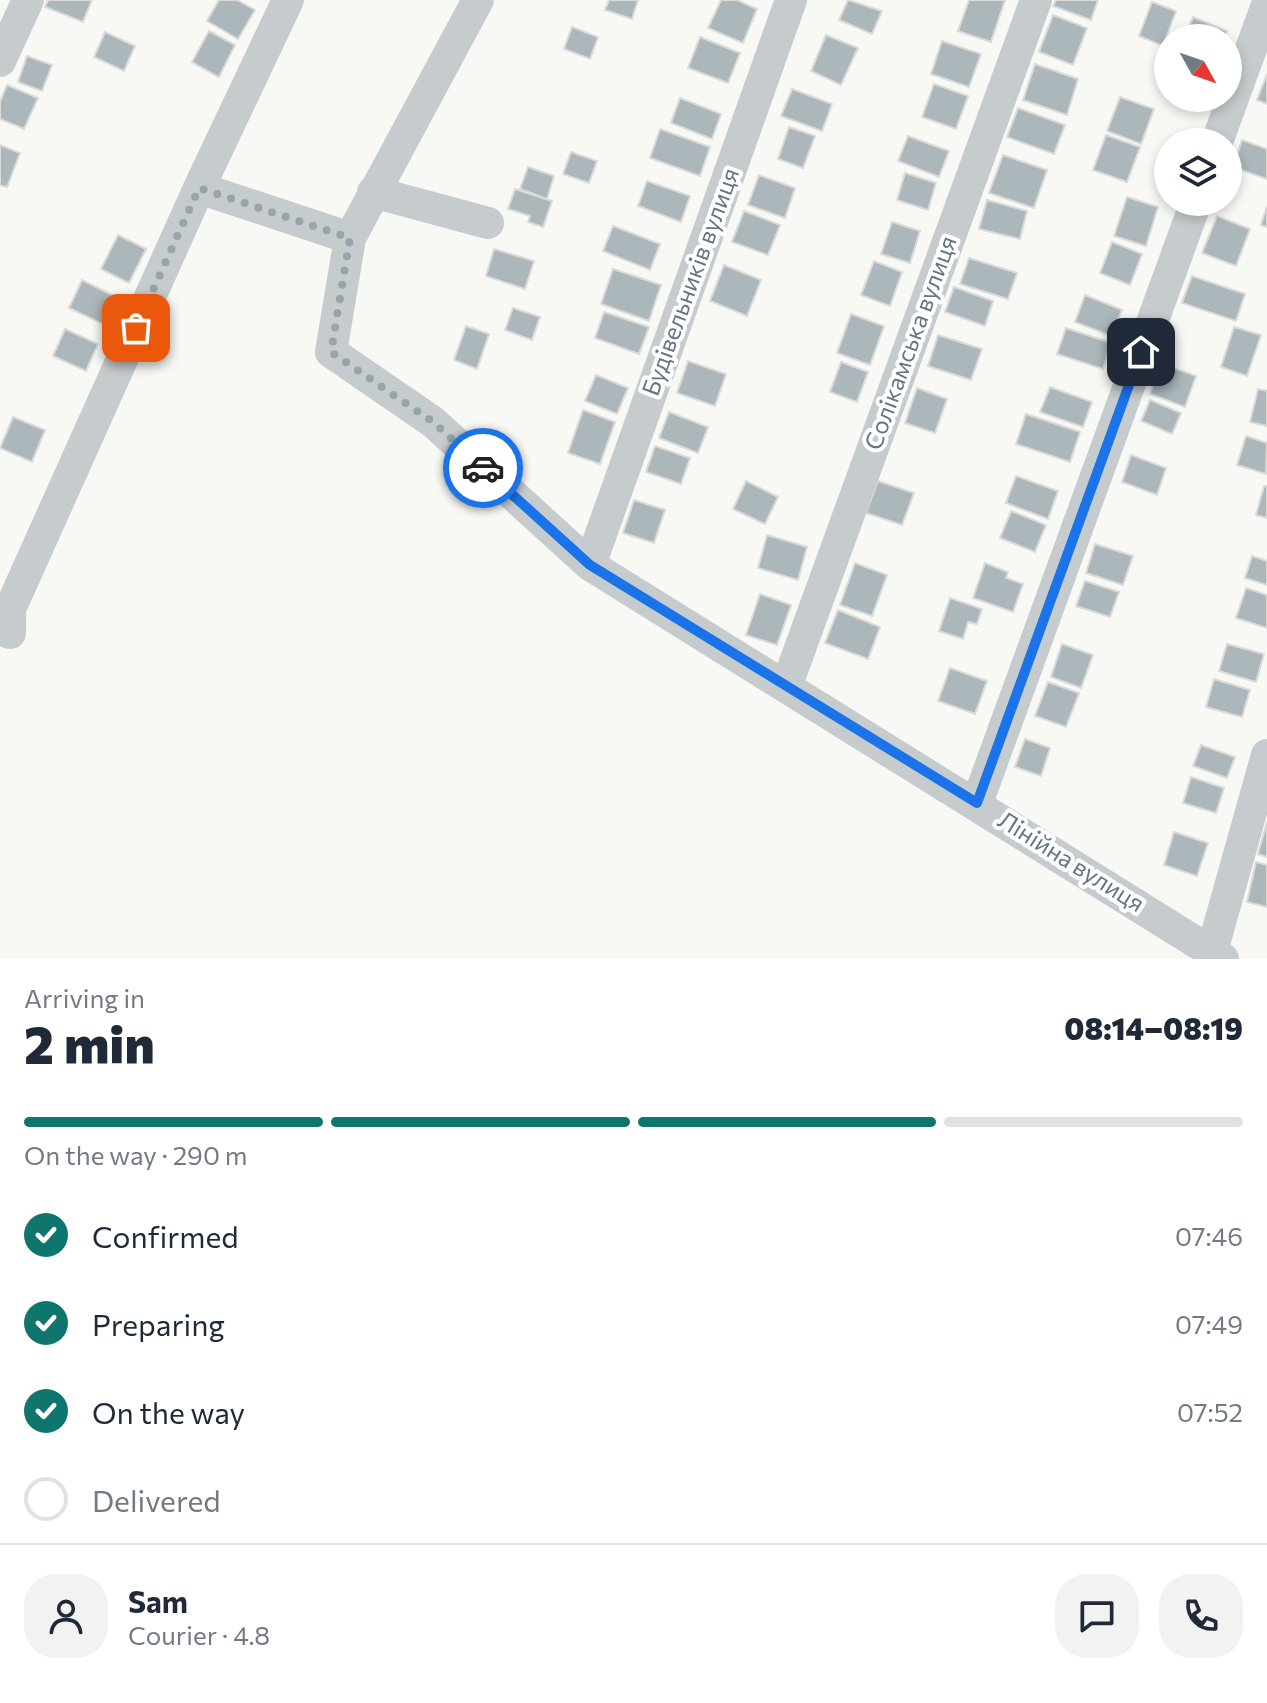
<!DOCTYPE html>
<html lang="en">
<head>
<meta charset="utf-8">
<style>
  body { margin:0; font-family:Commissioner,sans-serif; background:#f2f2f3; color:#1f2937; height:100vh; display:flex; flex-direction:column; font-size:30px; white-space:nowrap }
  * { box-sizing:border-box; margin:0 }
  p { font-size:26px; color:#747a83 }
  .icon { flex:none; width:44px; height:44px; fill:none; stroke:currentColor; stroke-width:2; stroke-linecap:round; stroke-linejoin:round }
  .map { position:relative; height:959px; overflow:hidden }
  .side { display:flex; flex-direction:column; background:#fff; flex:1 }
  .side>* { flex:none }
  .needle { width:52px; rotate:130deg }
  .fabs { position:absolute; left:1154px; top:24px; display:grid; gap:16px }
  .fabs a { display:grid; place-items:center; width:88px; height:88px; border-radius:50%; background:#fff; box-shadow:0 4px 12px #0003; font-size:40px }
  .pin { position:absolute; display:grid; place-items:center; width:68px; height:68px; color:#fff; margin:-34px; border-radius:16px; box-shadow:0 4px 12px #0006 }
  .courier { position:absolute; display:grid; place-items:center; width:80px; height:80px; margin:-40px; border:6px solid #1a73e8; border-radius:50%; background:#fff; color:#222; box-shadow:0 2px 10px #0007 }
  .head em { font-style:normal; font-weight:800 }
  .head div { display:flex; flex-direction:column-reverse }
  .head { display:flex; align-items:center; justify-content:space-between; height:136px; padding:0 24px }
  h1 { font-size:52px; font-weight:800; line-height:60px }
  .bar { display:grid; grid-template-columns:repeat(4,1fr); gap:12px 8px; align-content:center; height:96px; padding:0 24px }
  .bar i { height:10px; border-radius:6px; background:#e0e1e3 }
  .bar .current { background:#0f766e }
  .bar p { grid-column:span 4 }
  .line { display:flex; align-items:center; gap:20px; padding:0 24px; border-top:2px solid #e0e1e3 }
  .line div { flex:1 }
  .round { display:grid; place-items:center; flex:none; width:84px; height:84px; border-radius:32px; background:#f2f2f3 }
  ol { padding:0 24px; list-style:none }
  li { display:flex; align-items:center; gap:24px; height:88px }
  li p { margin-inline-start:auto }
  li .icon { padding:8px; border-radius:50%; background:#0f766e; color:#fff; stroke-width:4 }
  li:last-child { color:#747a83 }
  li i { width:44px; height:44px; border:4px solid #e0e1e3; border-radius:50% }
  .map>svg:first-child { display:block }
</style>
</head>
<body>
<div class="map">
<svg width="1267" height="959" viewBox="0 0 1267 959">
  <rect width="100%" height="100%" fill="#f8f8f5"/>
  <!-- building -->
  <path fill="#acb7bb" stroke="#dadad8" stroke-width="2" d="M48,0H92L83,22L45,7Z
    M219,0H237L255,10L238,39L207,21Z
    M609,0H638L632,19L605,10Z
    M721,0H737L757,9L743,43L708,28Z
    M848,0L882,11L872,34L839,20Z
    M969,0H1005L991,42L958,31Z
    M1056,0H1098L1091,20L1053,6Z
    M1152,2L1176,11L1163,46L1139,36Z
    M1053,15L1087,28L1073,65L1039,52Z
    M1193,17L1227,31L1224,38H1184Z
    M572,27L598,37L590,59L564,49Z
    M209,31L235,45L219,77L192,62Z
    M105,32L135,46L124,71L94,57Z
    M826,35L858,48L841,85L811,71Z
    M700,37L740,53L728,83L688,68Z
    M942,41L981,54L969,87L931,74Z
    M27,56L52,65L42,91L18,82Z
    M1035,64L1078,79L1067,115L1023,100Z
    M1267,74V104L1257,100Z
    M934,84L968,96L956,129L922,117Z
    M7,85L38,98L24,129L0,119V102Z
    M792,89L832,104L822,131L781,116Z
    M1120,97L1154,109L1141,144L1107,131Z
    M680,98L721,114L712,139L671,123Z
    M1018,108L1065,125L1054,154L1007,137Z
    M789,127L815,136L803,168L778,159Z
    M660,129L710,147L700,176L650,158Z
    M1106,135L1140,147L1127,182L1093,170Z
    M908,136L949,151L939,177L898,161Z
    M1242,140L1267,149V179L1233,167Z
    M0,145L20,153L7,187L0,185Z
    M571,152L597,161L589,183L563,174Z
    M1003,155L1047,170L1034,208L989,193Z
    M528,167L554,176L547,199L520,189Z
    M905,173L936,183L928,210L897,200Z
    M759,175L795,188L785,218L748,205Z
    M647,181L690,196L681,222L638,206Z
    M515,189L552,201L543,227L528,222L530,216L508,209Z
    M1127,197L1158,207L1146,246L1114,236Z
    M987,200L1027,211L1020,239L979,229Z
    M1267,206V227L1261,225Z
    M744,211L780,225L768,255L732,242Z
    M1217,216L1250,229L1236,266L1202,253Z
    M892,222L920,231L910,263L881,254Z
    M613,226L660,244L650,270L603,251Z
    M118,235L146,249L129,283L101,269Z
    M1112,242L1142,254L1130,285L1100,273Z
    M494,249L534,261L525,289L486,276Z
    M969,258L1017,273L1008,299L960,284Z
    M874,261L902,272L890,306L861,295Z
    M724,265L761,280L747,316L710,301Z
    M613,269L661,285L649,321L601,304Z
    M1192,276L1245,294L1236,321L1182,303Z
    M82,280L120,299L107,326L69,308Z
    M954,287L993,301L985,326L945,312Z
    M1085,295L1122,310L1111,336L1075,322Z
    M513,308L540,317L532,340L505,330Z
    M604,312L649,327L639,354L595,338Z
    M851,314L884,326L870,365L837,353Z
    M466,326L489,334L477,369L454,360Z
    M1234,327L1261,335L1247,376L1221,367Z
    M1066,328L1111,343L1103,369L1057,354Z
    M65,329L98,344L86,371L53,356Z
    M938,335L982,349L971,380L928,366Z
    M688,361L726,374L715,406L677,393Z
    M841,362L868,372L857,402L830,392Z
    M1161,363L1196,376L1185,407L1150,394Z
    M596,375L628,388L617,414L585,401Z
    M1050,387L1092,402L1083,427L1040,412Z
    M917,388L947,399L935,433L905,423Z
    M1258,389L1267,391V426L1250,422Z
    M1150,400L1181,413L1172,434L1141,421Z
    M583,410L615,422L600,464L568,453Z
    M669,412L708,427L698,453L659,438Z
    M1026,414L1080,432L1070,462L1016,444Z
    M13,417L45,430L32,462L0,448Z
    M1246,436L1267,443L1266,474L1237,465Z
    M655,446L690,458L681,484L646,472Z
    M1131,455L1166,468L1157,495L1122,482Z
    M1016,476L1058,491L1048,519L1006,503Z
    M746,481L778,497L765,524L733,509Z
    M878,481L914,493L902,525L866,513Z
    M1264,486H1267V518L1256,515Z
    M634,500L665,510L654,543L623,533Z
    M1011,511L1046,525L1035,552L1000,538Z
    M767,535L807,547L798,580L758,568Z
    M1095,544L1133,556L1123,585L1086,573Z
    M1252,556L1267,561V585L1245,578Z
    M855,563L887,575L872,616L840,605Z
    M985,563L1008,572L1006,578L1023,584L1013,612L973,598Z
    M1085,581L1119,592L1110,617L1076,606Z
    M1246,588L1267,595V628L1236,618Z
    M760,594L791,605L777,645L746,635Z
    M950,598L982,609L977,624L968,622L963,639L939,631Z
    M838,610L880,627L868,659L825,643Z
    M1062,644L1093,655L1081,688L1051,677Z
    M1227,644L1264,654L1256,682L1219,671Z
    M950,668L987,681L975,714L938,701Z
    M1214,679L1250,690L1242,717L1206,707Z
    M1048,682L1079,693L1066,727L1035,716Z
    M1025,739L1050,748L1041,776L1015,767Z
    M1201,745L1235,757L1227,778L1193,766Z
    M1191,777L1224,788L1216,813L1183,803Z
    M1267,822V857L1258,854Z
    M1174,832L1208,843L1197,876L1164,865Z
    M1256,862L1267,865V907L1247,902Z"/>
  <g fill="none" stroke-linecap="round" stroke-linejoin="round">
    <!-- minor -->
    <path stroke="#c6cbce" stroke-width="32" d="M478,0L350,238L331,352L433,422L590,565L1223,959
      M0,61L28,0
      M1217,142L1267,5
      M199,188L350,238
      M373,192L488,223
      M590,565L791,0
      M0,629L10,633V609L199,188L288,0
      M786,687L1036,0
      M977,803L1196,202
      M1212,951L1267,755"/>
  </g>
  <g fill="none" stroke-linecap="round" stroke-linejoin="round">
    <!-- done -->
    <path stroke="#96a4ab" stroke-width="8" stroke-dasharray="0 14.4" d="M136,328L199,188L350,238L331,352L433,422L483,468"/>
    <!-- route -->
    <path stroke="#1a73e8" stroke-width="10" d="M483,468L590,565L977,803L1141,352"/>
  </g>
  <g text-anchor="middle" stroke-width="8" stroke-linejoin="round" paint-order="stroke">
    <!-- street labels -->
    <g font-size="24" fill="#617783" stroke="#fff">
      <text transform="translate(691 282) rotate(-70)" y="8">Будівельників вулиця</text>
      <text transform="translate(911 343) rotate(-70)" y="8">Солікамська вулиця</text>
      <text transform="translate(1071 862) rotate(32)" y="8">Лінійна вулиця</text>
    </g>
  </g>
</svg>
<div class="fabs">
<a><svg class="needle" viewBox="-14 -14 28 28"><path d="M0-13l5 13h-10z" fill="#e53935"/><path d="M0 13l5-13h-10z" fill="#747a83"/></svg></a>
<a><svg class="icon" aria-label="layers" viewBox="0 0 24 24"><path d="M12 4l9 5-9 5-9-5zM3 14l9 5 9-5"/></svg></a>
</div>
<div class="pin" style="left:136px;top:328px;background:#ea580c"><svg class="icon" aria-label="bag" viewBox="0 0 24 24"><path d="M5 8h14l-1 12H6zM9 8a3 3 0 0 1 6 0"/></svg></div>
<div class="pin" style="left:1141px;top:352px;background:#1f2937"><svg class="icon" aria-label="home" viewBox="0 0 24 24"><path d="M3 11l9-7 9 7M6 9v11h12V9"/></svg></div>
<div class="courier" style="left:483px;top:468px"><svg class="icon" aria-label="car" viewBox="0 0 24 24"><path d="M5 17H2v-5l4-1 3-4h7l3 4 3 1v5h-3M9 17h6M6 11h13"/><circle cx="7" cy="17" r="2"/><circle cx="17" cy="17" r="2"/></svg></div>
</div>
<section class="side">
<div class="head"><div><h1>2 min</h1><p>Arriving in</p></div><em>08:14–08:19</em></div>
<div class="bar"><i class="current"></i><i class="current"></i><i class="current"></i><i></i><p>On the way · 290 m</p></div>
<ol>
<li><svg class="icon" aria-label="check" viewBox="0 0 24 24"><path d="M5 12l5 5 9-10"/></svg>Confirmed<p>07:46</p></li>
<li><svg class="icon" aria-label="check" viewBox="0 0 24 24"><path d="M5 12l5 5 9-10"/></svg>Preparing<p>07:49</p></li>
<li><svg class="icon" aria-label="check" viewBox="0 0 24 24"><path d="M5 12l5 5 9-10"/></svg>On the way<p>07:52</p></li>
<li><i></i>Delivered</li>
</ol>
<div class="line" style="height:144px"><a class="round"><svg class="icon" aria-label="person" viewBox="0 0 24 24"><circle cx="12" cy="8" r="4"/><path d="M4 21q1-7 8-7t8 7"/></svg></a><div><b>Sam</b><p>Courier · 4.8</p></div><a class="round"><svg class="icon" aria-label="chat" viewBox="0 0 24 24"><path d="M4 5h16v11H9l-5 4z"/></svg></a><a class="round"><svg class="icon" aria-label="phone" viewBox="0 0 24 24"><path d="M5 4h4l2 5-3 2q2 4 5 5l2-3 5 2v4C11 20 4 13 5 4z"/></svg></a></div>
</section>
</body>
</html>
